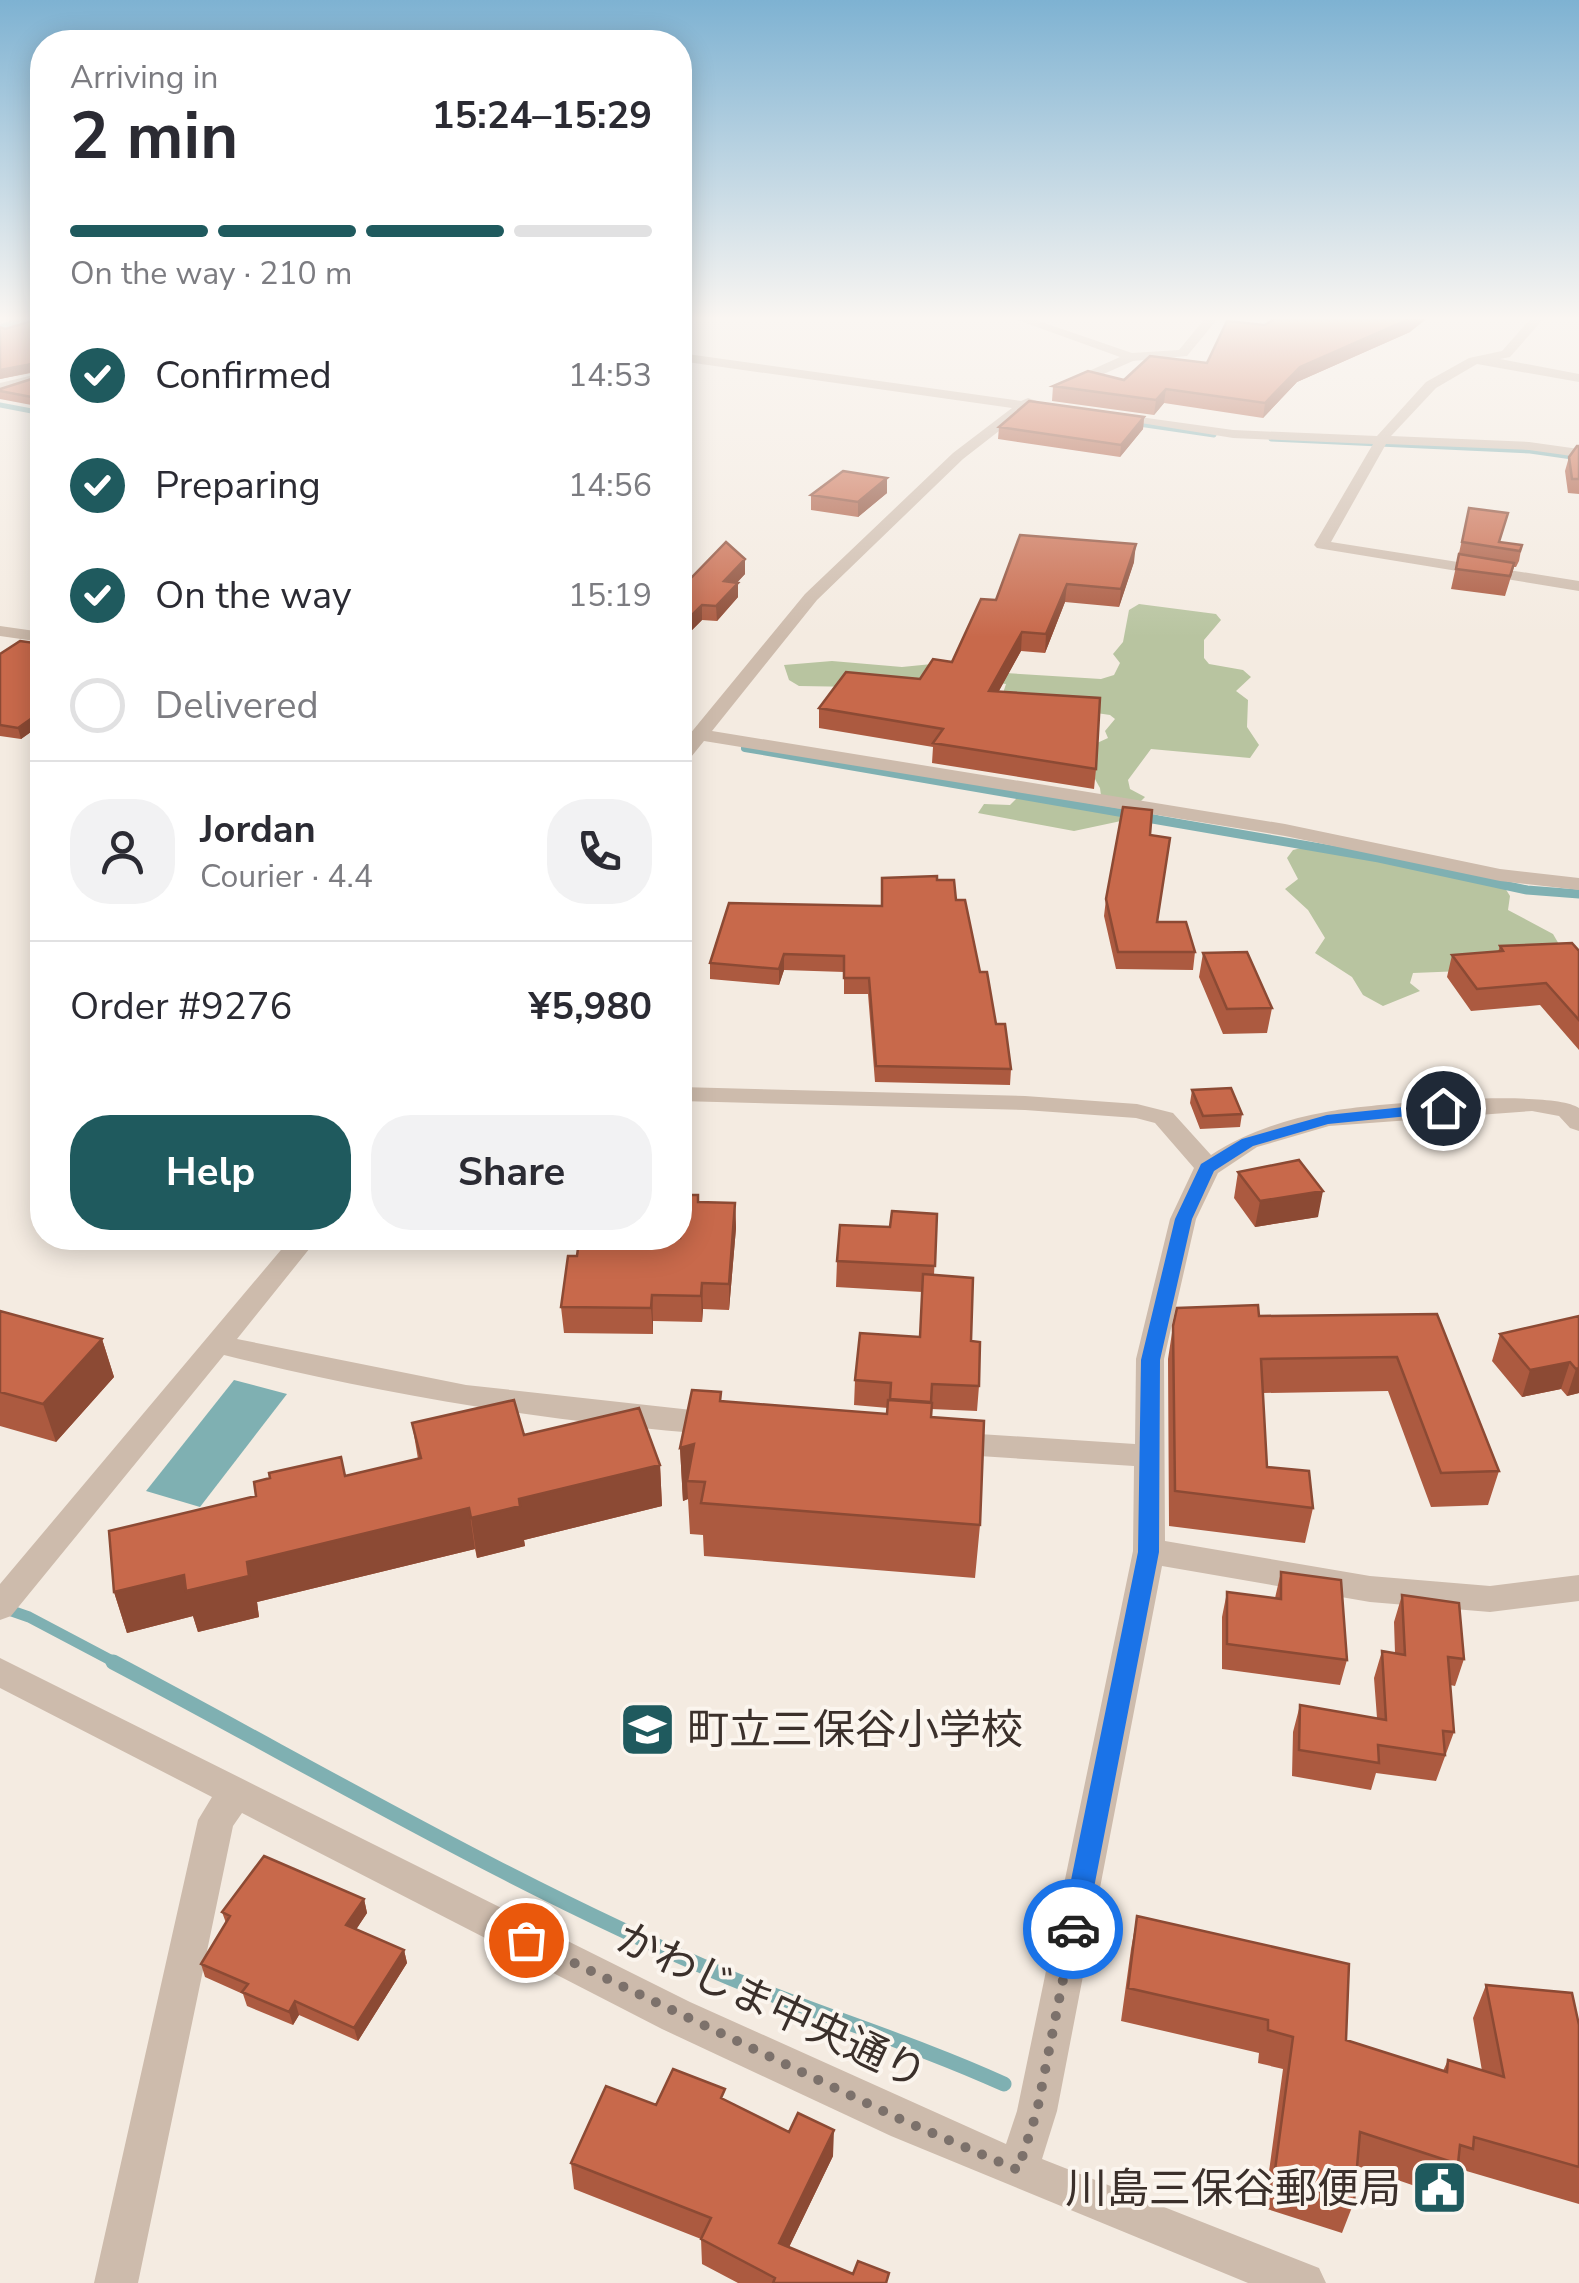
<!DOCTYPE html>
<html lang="en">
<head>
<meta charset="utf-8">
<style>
  body { margin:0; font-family:"Nunito Sans","Noto Sans JP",sans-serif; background:#f2f2f3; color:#2b2b33; height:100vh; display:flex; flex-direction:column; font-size:38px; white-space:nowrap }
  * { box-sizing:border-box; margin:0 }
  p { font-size:32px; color:#7c7c81 }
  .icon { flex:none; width:55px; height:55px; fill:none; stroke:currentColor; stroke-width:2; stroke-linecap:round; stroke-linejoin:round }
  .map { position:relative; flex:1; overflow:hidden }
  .panel { position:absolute; left:30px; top:30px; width:662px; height:1220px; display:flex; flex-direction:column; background:#fff; border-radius:40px; box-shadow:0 5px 25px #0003 }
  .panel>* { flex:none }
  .pin { position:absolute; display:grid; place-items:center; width:85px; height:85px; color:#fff; margin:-42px; border:5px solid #fff; border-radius:50%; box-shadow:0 2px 10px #0007 }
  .courier { position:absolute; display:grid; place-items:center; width:100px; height:100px; margin:-50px; border:8px solid #1a73e8; border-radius:50%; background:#fff; color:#222; box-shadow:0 2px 12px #0007 }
  .headline em { font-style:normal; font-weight:700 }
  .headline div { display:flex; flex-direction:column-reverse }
  .headline { display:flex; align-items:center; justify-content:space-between; height:170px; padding:0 40px }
  h1 { font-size:65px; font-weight:700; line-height:75px }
  .bar { display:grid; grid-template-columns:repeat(4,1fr); gap:15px 10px; align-content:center; height:120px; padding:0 40px }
  .bar i { height:12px; border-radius:8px; background:#e1e1e2 }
  .bar .current { background:#1f5a5e }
  .bar p { grid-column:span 4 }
  .line { display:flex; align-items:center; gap:25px; padding:0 40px; border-top:2px solid #e1e1e2 }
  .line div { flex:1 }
  .round { display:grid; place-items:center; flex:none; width:105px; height:105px; border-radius:40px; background:#f2f2f3 }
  ol { padding:0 40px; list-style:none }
  li { display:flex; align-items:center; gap:30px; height:110px }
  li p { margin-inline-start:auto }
  li .icon { padding:10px; border-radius:50%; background:#1f5a5e; color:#fff; stroke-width:4 }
  li:last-child { color:#7c7c81 }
  li i { width:55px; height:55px; border:5px solid #e1e1e2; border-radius:50% }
  .action { display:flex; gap:20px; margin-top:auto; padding:20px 40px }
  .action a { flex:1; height:115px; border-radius:40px; background:#1f5a5e; color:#fff; font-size:40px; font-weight:700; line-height:115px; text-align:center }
  .action a+a { background:#f2f2f3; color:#2b2b33 }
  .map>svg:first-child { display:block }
</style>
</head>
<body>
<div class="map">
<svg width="1579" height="2283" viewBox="0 0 1579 2283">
  <rect width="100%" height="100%" fill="#f4ebe1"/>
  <!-- green -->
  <path fill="#b8c4a0" d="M1139,604L1216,614L1221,620L1204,640V658L1209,664L1243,670L1251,677L1236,691L1248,700L1247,727L1259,745L1250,758L1151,749L1128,780L1130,789L1145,797L1121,821L1074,831L978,813L984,804L1010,805L1023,792L1102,803L1100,788L1091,772L1097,743L1108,738L1105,731L1115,719L1110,715L1001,699L1006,684L928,676L921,688L799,686L789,680L784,665L832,661L902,667L962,661L988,672L1101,679L1114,675L1120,663L1113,654L1123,642L1129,610Z
    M1317,844L1366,852L1434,874L1453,871L1500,880L1510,896L1508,910L1553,934L1560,946L1463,971L1413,973L1410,983L1420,991L1383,1006L1363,995L1352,977L1315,953L1325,938L1308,910L1285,889L1298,879L1287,858L1293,850Z"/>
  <!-- water -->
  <path fill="#7fb0b2" d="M234,1380L287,1394L200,1507L146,1491Z"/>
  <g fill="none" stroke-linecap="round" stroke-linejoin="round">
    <!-- stream-far4 -->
    <path stroke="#7fb0b2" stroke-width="5" d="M0,327L31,317
      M0,405L42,413
      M1132,423L1214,435
      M1271,439L1530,451L1579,458
      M680,521L689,522L680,529"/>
    <!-- stream-far3 -->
    <path stroke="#7fb0b2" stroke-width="8" d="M745,748L1156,819"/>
    <!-- stream-far2 -->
    <path stroke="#7fb0b2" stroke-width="9" d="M1141,817L1379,858L1527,890L1579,894"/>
    <!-- stream-far1 -->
    <path stroke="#7fb0b2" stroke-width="11" d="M0,1607L29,1617L118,1664"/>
    <!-- stream -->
    <path stroke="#7fb0b2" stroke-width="15" d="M113,1662C316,1769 516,1888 728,1977C819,2015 914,2043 1004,2084"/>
    <!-- minor -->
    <path fill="#cdbbac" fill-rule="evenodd" d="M1009,317H1027L1132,353L1179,350L1206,317H1219L1187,356L1133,361L1065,391L1060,384L1120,357Z
      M1532,317H1545L1510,357L1500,359L1579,374V382L1477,364L1436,388L1391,436L1529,442L1579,449V457L1529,450L1386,444L1331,542L1579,581V591L1317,548L1314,545L1373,444L1233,438L1104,417L1111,413L1233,430L1377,436L1426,382L1469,358L1502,351Z
      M680,353L1021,401L1028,398L1063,410L1056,414L1026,410L963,459L817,600L712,731L1285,824L1500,869L1579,878V890L1500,881L1285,836L704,741L687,762L680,764V746L805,594L953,453L1012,408L680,361Z
      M42,373V381L0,391V383Z
      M0,626L42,632V642L0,636Z
      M680,1087L1025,1096L1137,1104L1173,1113L1211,1155C1245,1133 1286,1119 1326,1112C1368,1104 1550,1088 1579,1108V1131L1570,1128L1559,1116L1532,1111L1329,1126L1257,1147L1218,1173L1196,1219L1164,1359L1165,1541L1370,1576L1490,1586L1579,1575V1601L1490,1612L1370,1602L1162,1566L1057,2111L1042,2159L1319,2268L1326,2283H1248L891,2136L662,2029L242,1813L233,1826L138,2283H94L198,1820L212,1797L0,1688V1658L690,2002L1006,2144L1017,2111L1133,1551L1134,1466L948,1454L937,1451L933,1443L937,1435L948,1432L1135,1444L1136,1359L1170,1219L1194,1168L1155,1123L1136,1118L1025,1110L680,1101Z
      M291,1238H318L237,1339L466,1385L719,1413L729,1416L734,1424L729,1432L719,1435C551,1422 387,1396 224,1355L11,1616L0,1620V1584Z"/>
  </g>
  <!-- wall -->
  <path fill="#ac5a40" d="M42,318V407L0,399V389L41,376V371L0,379V327L5,329Z
    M1265,325L1410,332L1297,382L1263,418L1164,403L1154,415L1052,401L1053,386L1124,380L1207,363Z
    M1144,417L1143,429L1120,457L998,439L999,427Z
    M1579,446V494L1568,493L1565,471L1569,457Z
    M887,478V493L858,517L811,510V495Z
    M1469,508L1500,542L1522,545L1519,561L1516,567H1514L1505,596L1451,589Z
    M1134,562L1119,607L1065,602L1045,653L1021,651L998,692L1096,769L1094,789L932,763L933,747L819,728V708L920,679L952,662L996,600Z
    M745,574L737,582L738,597L717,621L702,620L690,632L680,631V580L692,577Z
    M42,644V724L21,739L0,736V654Z
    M1150,835L1158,922L1195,952L1193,970L1116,969L1104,916L1106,899Z
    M937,880L956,900L1011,1069L1010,1085L875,1082L868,994H844V972L784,970L779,985L710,979V963L882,906Z
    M1500,946L1579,951V1050L1540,1005L1471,1011L1447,977L1452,955L1498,952Z
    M1203,953L1272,1008L1267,1033L1223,1034L1199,977Z
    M1192,1090L1242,1114L1240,1127L1200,1129L1190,1103Z
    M1238,1172L1318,1217L1255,1227L1234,1198Z
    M699,1202L735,1203L736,1228L729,1310L703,1309L702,1322L653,1321V1334L564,1333L561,1307L577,1256L594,1241Z
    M937,1214L934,1275L971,1341L979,1386L977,1411L931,1409V1417L980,1525L975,1578L704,1556L703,1535L690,1534L688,1499L683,1501L680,1448L721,1401L887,1414L888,1408L854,1405L855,1380L920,1337L922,1292L836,1287L837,1261L890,1227Z
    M0,1311L102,1339L114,1377L56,1442L0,1426Z
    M1437,1314L1499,1471L1488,1505L1431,1507L1388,1391L1263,1393L1267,1467L1313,1508L1305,1543L1169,1526L1168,1359L1173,1326L1259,1316Z
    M1579,1316V1393L1567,1396L1561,1389L1522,1397L1492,1361L1500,1334Z
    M412,1423L524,1435L660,1465L662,1506L524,1540L525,1546L477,1558L475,1549L257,1602L259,1617L198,1632L193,1616L127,1633L114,1592L256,1496L418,1459Z
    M1281,1572L1347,1660L1340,1685L1222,1669V1617L1227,1592L1275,1598Z
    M1402,1595L1464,1659L1455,1686L1450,1685L1454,1732L1436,1781L1376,1773L1371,1790L1292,1776L1293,1732L1300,1705L1377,1718L1374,1678L1382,1651L1395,1653L1394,1622Z
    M364,1899L367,1913L356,1929L404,1950L407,1963L358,2041L299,2015L293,2025L247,2006L243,1994L205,1977L201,1964L226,1923L222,1912Z
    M1137,1916L1346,2040L1443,2071L1448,2060L1482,2071L1473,2018L1486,1985L1579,2025V2204L1463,2170L1459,2181L1452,2178L1444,2196L1357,2166L1354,2202L1342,2233L1264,2208L1283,2069L1258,2063L1259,2053L1121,2021L1131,1949Z
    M725,2101L833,2156L789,2247L853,2274L888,2283H738L702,2264L701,2239L574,2189L571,2163L656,2105Z"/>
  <!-- shaded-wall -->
  <path fill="#8c4a34" d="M1414,317H1429L1410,332L1297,382L1263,418L1265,403L1300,367Z
    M42,362V370L0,379V370Z
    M1166,389L1164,403L1154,415L1156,400Z
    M1144,417L1143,429L1120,457L1121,445Z
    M887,478V493L858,517V502Z
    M1136,544L1134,562L1119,607L1121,589Z
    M745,559V574L725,596L724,581Z
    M738,583V597L717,621L716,606Z
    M1067,584L1065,602L1045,653L1046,634Z
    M702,605V620L690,632V617Z
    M1022,632L1021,651L988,711L989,691Z
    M42,711V724L21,739L18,728Z
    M784,954V970L779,985V969Z
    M1323,1191L1318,1217L1255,1227L1260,1201Z
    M735,1203L736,1228L729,1310V1284Z
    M702,1283L703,1309L702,1322L701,1296Z
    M652,1295L653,1321V1334L651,1308Z
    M102,1339L114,1377L56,1442L43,1404Z
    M1570,1362L1561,1389L1522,1397L1530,1370Z
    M1579,1368V1393L1567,1396L1576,1369Z
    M694,1444L687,1481L688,1499L683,1501L680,1448Z
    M660,1465L662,1506L524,1540L525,1546L477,1558L471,1518L519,1499Z
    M469,1508L475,1549L257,1602L259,1617L198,1632L193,1616L127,1633L114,1592Z
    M364,1899L367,1913L350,1939L346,1925Z
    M404,1950L407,1963L358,2041L354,2028Z
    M295,2001L299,2015L293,2025L289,2012Z
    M834,2130L833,2156L779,2268V2243Z"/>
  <!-- building -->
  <path fill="#c8694b" stroke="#8c4a34" stroke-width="2.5" d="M1277,317H1414L1300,367L1265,403L1166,389L1156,400L1053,386L1088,371L1124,380L1150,356L1207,363L1227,321L1265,325Z
    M42,318V399L0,391V389L41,376L42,362L0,370V327L5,329Z
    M1029,401L1144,417L1121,445L999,427Z
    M1577,446H1579V479H1572L1569,457Z
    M843,471L887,478L858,502L811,495Z
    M1469,508L1508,513L1499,542L1522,545L1520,551L1462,542Z
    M1020,535L1136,544L1121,589L1067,584L1046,634L1022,632L989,691L1100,698L1096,769L933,743L943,729L819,708L846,672L920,679L933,659L952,662L981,599L996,600Z
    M726,542L745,559L724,581L738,583L716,606L702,605L690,617L680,616V580L684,576L692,577Z
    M1459,554L1514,563L1510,576L1456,569Z
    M20,641L42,644V711L18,728L0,725V654Z
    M1123,807L1152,810L1150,835L1170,838L1157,922H1186L1195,952H1118L1106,899Z
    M937,876V880H954L956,900H965L980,972H987L996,1024H1005L1011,1069L876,1066L869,978H844V956L784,954L779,969L710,963L729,903L882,906V878Z
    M1572,943L1579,951V1020L1546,983L1477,989L1452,955L1503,951L1500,946Z
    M1247,952L1272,1008L1227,1009L1203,953Z
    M1231,1088L1242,1114L1203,1116L1192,1090Z
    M1299,1160L1323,1191L1260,1201L1238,1172Z
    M680,1195H698V1202L735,1203L729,1284L702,1283L701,1296L652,1295L651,1308L561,1307L568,1256H577L579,1241H594V1238H680Z
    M892,1211L937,1214L935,1266L837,1261L840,1225L890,1227Z
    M923,1274L973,1278L971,1341L980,1342L979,1386L932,1384L931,1402L890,1399L891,1383L855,1380L860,1333L920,1337Z
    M1258,1305L1259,1316L1437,1314L1499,1471L1441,1473L1397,1357L1261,1359L1267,1467L1309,1471L1313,1508L1175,1491L1173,1326L1177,1308Z
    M0,1311L102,1339L43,1404L0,1392Z
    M1579,1316V1368L1576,1369L1570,1362L1530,1370L1500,1334Z
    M692,1390L721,1392L720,1401L887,1414L888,1400L932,1403L931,1417L984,1421L980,1525L701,1503L705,1482L687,1481L694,1444L680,1448Z
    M514,1400L524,1435L639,1408L660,1465L519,1499L520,1506L471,1518L469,1508L247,1562L249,1576L186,1591L184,1575L114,1592L109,1531L256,1496L254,1482L270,1478L269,1473L341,1457L345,1476L421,1458L412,1423Z
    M1281,1572L1341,1580L1347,1660L1227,1644V1592L1281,1599Z
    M1402,1595L1459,1603L1464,1659L1448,1657L1454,1732L1443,1731L1445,1755L1378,1745L1379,1763L1299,1750L1300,1705L1386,1720L1382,1651L1405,1655Z
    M264,1856L364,1899L346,1925L404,1950L354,2028L295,2001L289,2012L242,1992L248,1984L201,1964L230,1916L222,1912Z
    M1137,1916L1349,1964L1346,2040L1447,2072L1448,2060L1504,2077L1486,1985L1572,1993L1579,2025V2167L1474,2137L1473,2149L1460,2145L1458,2164L1360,2132L1354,2202L1274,2177L1293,2037L1268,2030V2020L1128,1988Z
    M673,2069L725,2089L721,2098L789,2132L798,2113L834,2130L779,2243L853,2274L858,2261L889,2273L886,2283H773L775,2278L701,2239L711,2218L571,2163L606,2086L656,2105Z"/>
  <!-- sky -->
  <linearGradient id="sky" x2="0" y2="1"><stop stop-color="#7eb2d2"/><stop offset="0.5" stop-color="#faf6f2"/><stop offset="1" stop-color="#faf6f2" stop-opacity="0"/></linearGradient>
  <rect width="1579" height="637" fill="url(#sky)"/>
  <!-- route -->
  <path fill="#1a73e8" d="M1443,1103L1451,1108L1449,1112L1328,1124L1253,1146L1214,1171L1192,1219L1160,1360L1159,1552L1086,1929L1073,1940L1065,1937L1061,1929L1138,1552L1141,1360L1175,1219L1201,1164L1242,1139L1327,1115Z"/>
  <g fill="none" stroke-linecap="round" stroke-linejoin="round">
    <!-- done -->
    <path stroke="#7c716b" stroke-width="10" stroke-dasharray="0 18" d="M526,1940L902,2120L1018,2170L1037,2111L1073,1929"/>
  </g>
  <!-- icons -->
  <defs>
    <symbol id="school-square" viewBox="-11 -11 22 22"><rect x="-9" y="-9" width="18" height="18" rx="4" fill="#1f5a5e" stroke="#fbf5ee"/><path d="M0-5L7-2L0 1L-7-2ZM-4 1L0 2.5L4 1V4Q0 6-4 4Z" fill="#fff"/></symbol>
    <symbol id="civic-square" viewBox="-11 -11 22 22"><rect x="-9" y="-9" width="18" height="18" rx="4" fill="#1f5a5e" stroke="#fbf5ee"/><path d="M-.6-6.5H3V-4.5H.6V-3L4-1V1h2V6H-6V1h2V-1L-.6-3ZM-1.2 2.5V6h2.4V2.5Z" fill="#fff"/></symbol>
  </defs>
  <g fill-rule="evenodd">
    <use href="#school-square" x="616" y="1698" width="63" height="63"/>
    <use href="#civic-square" x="1408" y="2156" width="63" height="63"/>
  </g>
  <g text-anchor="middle" stroke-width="8" stroke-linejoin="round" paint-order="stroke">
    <!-- near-poi labels -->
    <g font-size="42" fill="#3b302b" stroke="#fbf5ee" text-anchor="start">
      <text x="687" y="1744">町立三保谷小学校</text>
      <text x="1401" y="2203" text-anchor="end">川島三保谷郵便局</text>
    </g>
    <!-- near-street labels -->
    <g font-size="42" fill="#3b302b" stroke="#fbf5ee">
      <text transform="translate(772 2005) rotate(25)" y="15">かわじま中央通り</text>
    </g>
  </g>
</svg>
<div class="pin" style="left:526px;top:1940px;background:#ea580c"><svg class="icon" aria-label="bag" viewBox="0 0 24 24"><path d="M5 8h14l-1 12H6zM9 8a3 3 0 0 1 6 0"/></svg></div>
<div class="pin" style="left:1443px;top:1108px;background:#1f2937"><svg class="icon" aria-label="home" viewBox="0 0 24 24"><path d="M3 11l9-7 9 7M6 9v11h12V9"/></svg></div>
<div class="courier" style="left:1073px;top:1929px"><svg class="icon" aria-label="car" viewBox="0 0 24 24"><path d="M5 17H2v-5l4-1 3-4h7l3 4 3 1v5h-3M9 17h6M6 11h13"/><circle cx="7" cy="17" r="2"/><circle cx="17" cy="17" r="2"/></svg></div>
<section class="panel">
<div class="headline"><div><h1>2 min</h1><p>Arriving in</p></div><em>15:24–15:29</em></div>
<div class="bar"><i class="current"></i><i class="current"></i><i class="current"></i><i></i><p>On the way · 210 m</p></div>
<ol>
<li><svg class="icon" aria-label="check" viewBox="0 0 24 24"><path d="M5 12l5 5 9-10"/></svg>Confirmed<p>14:53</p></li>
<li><svg class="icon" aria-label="check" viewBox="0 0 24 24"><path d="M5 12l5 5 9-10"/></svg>Preparing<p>14:56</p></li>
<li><svg class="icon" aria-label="check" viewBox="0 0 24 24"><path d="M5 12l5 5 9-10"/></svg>On the way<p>15:19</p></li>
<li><i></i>Delivered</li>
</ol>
<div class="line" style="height:180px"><a class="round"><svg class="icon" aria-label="person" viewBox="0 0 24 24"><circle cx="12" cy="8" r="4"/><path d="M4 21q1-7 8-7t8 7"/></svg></a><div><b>Jordan</b><p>Courier · 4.4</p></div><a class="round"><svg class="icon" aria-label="phone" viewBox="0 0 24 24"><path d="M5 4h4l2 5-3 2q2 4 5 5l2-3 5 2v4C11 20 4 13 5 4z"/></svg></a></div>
<div class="line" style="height:130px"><div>Order #9276</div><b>¥5,980</b></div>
<div class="action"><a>Help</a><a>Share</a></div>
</section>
</div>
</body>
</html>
